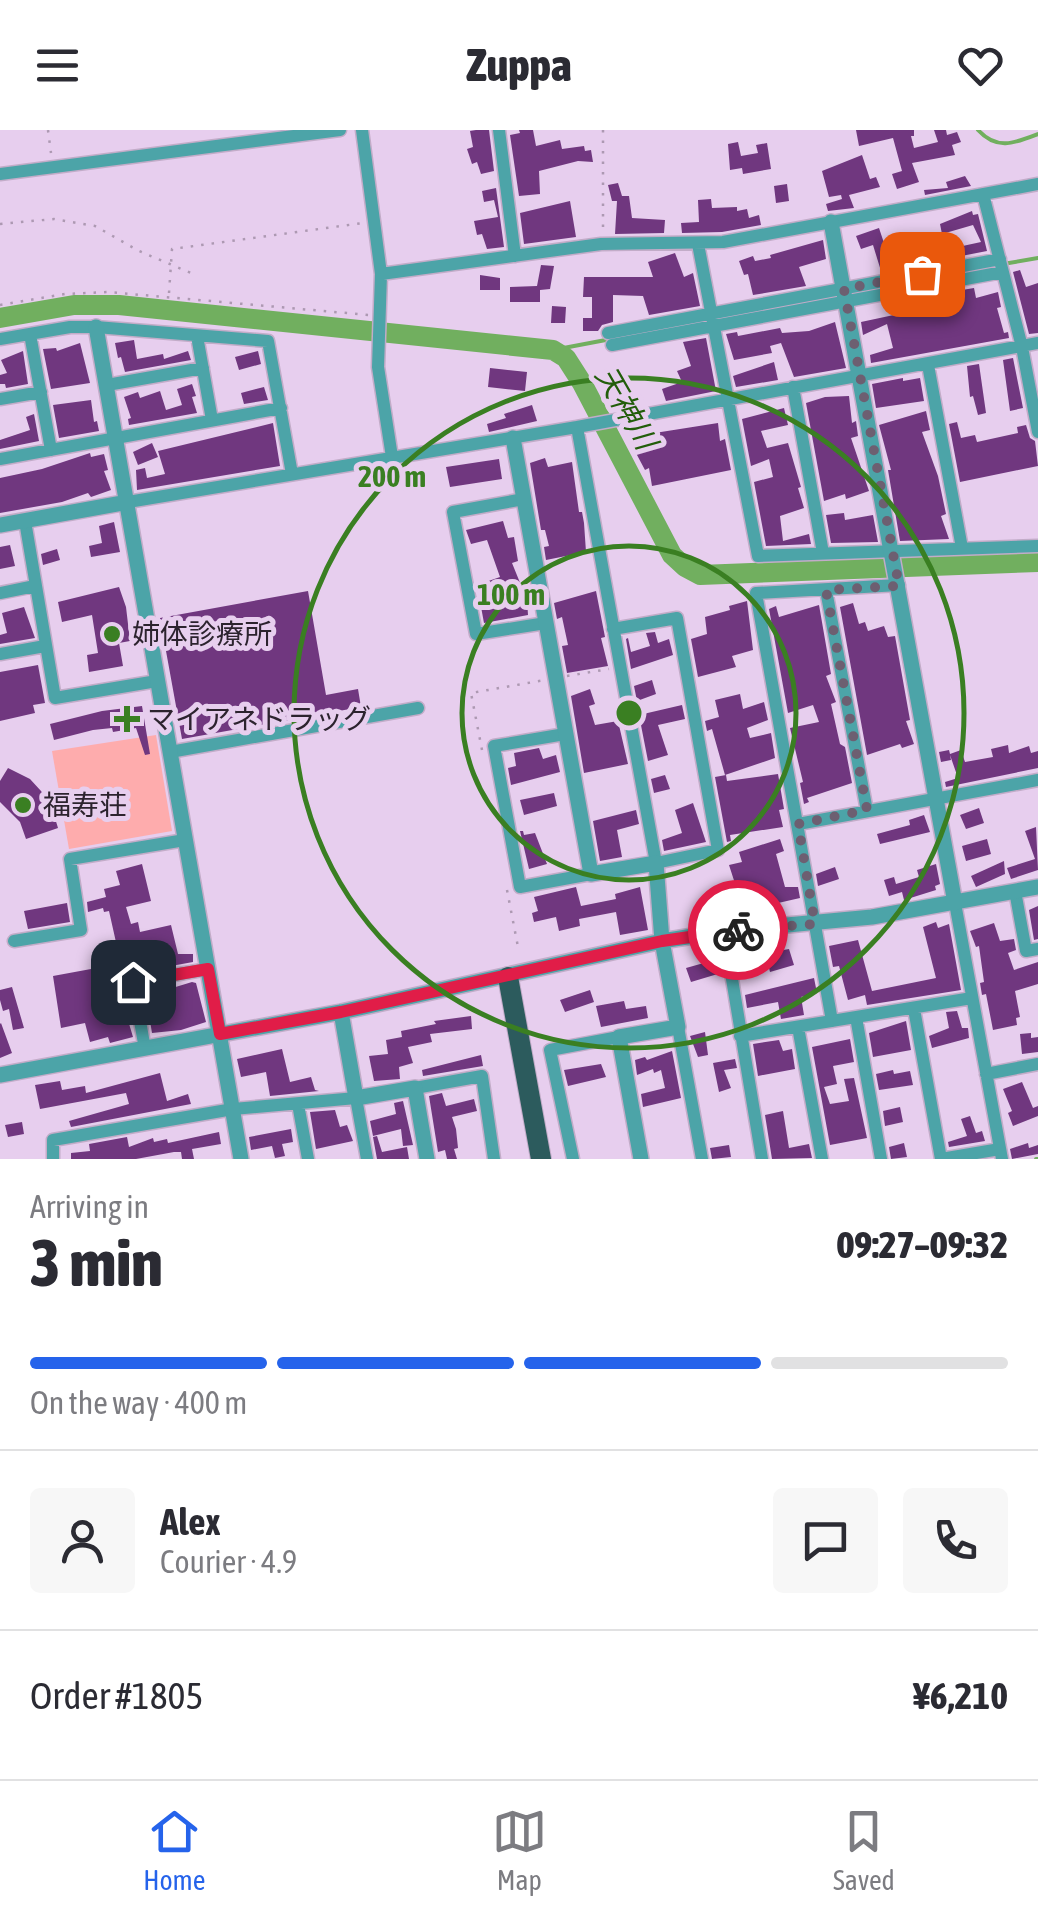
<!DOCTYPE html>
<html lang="en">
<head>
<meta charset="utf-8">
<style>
  body { margin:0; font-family:"Asap Condensed","Noto Sans JP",sans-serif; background:#f7f7f7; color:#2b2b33; height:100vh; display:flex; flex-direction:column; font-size:38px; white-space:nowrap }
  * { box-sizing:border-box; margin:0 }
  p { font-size:32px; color:#7c7c81 }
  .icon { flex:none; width:55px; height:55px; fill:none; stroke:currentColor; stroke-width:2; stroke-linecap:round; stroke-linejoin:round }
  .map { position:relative; height:1029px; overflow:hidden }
  .panel { display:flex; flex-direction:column; background:#fff; flex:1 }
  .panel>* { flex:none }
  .pin { position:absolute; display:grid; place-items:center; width:85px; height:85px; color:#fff; margin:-42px; border-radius:20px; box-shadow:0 5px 15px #0006 }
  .courier { position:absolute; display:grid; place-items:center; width:100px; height:100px; margin:-50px; border:8px solid #e11d48; border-radius:50%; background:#fff; color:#222; box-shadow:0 2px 12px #0007 }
  .overview em { font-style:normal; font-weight:800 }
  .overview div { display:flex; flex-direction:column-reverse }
  .overview { display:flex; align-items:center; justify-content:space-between; height:170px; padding:0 30px }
  h1 { font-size:65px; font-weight:800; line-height:75px }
  .bar { display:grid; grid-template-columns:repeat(4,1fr); gap:15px 10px; align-content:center; height:120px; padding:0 30px }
  .bar i { height:12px; border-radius:8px; background:#e1e1e2 }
  .bar .active { background:#2563eb }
  .bar p { grid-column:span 4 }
  .line { display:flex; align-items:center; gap:25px; padding:0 30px; border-top:2px solid #e1e1e2 }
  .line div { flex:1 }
  .round { display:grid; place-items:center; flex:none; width:105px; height:105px; border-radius:10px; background:#f7f7f7 }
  header { display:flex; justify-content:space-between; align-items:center; height:130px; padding:0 30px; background:#fff; font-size:45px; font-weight:800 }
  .dock { display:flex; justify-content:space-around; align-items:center; height:140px; border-top:2px solid #e1e1e2; background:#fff; font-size:28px; color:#7c7c81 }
  .dock a { display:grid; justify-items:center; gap:5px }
  .dock .active { color:#2563eb }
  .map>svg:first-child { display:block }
</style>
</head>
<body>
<header><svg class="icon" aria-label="menu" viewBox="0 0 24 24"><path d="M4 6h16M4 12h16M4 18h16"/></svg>Zuppa<svg class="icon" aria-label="heart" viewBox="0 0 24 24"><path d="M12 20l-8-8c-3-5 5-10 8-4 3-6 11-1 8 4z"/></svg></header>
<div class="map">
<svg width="1038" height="1029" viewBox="0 0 1038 1029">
  <rect width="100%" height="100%" fill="#e7ceee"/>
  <!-- green -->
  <path fill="#feacad" d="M156,605L172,701L69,719L52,621Z"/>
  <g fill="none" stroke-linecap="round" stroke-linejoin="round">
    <!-- stream -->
    <path stroke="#71af5f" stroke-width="4" d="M978,0C997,21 1015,13 1038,4
      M1003,134L1038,128
      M553,220L611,209
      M1036,1029H1038"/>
    <!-- river -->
    <path stroke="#71af5f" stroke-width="20" d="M0,188L74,175H119L553,220L566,228L582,253L672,425L685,437L700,445L1038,432"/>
  </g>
  <!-- building -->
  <path fill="#70377f" d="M476,0H489L494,41L481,44L477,32L472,34L467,19L473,17L470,1Z
    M519,0H533L536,16L560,10L562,19L584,16L585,21L591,20L593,32L578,31L539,41L540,64L519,66L510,5L520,3Z
    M856,0H914V6H911L914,18L938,12L934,0H946L947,5L957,2L961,12L952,15L955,25L912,33L919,52L897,59L892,44L902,41L893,8L859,16Z
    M738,12L741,26L758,23L756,15L767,13L771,39L743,44L742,38L730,40L728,14Z
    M862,25L870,49L876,47L880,57L849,65L854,78L828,81L826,74L842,69L841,65L829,67L822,41Z
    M965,46L971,56L925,65L924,60L948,58L946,52Z
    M618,53L622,66H629L632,88L665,90L664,103L615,104L617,71H612L608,55Z
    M787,54L789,71L776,73L774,56Z
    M496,58L504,117L487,119L482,104L477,105L474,91L498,87L494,70L484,72L482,61Z
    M711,69L712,78L737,77V81L747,79L749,88L759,85L761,95L722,102L682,103L681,93L699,92L698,70Z
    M570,71L576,107L524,114L520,83Z
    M972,81L973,85L978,84L987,121L951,128L950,123L959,121L958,117L981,112L973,95L942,104L940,94Z
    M879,98L886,119L918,112L922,134L881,141L873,115L861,119L856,106Z
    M823,110L826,129L799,137L806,156L753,165L748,144L744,145L739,131L753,126L755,131L771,128L770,125Z
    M675,123L684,147L693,143L700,176L649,185L643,166L613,165V192L602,195L598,201H583V188H592V167H583L584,147H653L648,132Z
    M541,135L554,136L550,159L540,160V172H510V157L537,156Z
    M1020,140L1026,157L1038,153V203L1029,204L1013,142Z
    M480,145L500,148V160H480Z
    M974,158L976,168L998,162L1001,177L997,178L1004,203L1008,202L1009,208L871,233L870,225L893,218L887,194L863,205L861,192L964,170L962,160Z
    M552,176L566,177L565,193H551Z
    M835,192L846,238L794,247L781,213L770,216L772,223L734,230L726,204L737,202L738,206L780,198L782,203L809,201Z
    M706,208L716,261L666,271L662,259L682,252L677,241L691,236L683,212Z
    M134,210L137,229L163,224L164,229L188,221L191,230L125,242L121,227L118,228L115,213Z
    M80,213L90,253L51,259L43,219L56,218L57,221Z
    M23,221L28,254L6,258L5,254H0V245L7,243L1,230Z
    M258,221L261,234L239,240L235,227Z
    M1013,228L1023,278L1010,281L1003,230Z
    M774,232L778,250L736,257L733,246Z
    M979,234L986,283L978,285L973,266L970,267L967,236Z
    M490,238L527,242L525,261L488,257Z
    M903,248V251L920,248L924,271L876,278L872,254Z
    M192,254L196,266L192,267L197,283L129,295L128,289L131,288L124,267L138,262L140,268L160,261L166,280L182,275L177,259Z
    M264,257L268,270L244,274L241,263Z
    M849,266L852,293L856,291L858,306L851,308L869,361L846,369L845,364L824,371L806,273L825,267Z
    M91,270L94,292L97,291L99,301L59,308L53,275Z
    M532,275L537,291L489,302L487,294L506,288L504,284Z
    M784,278L788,295L761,301L767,318L788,313L801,357L798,358L804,378L780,386L783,411L809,404L811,414L766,416L754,352L773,347L769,329L751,336L742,289Z
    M926,281L930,300L922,302L938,346L946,384L941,386L949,409L900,411L888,340H891L879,295Z
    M34,284L39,311L0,319V310L30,300L26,287Z
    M957,292L961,308L975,305L977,312L1018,303L1017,297L1026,295L1030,308L1035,311L1038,336L960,352L949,294Z
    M273,293L280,336L137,360L136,340L145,338L147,348L165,344L158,321Z
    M718,293L720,311L725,309L731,340L652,356L649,338L645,340L637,325L629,299L640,296L642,305Z
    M152,313L158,327L138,335L133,322Z
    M90,323L91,327L104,324L108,340L104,341L111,360L91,367L88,363L62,372L0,383V348L42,339Z
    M545,328L548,337L572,332L579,382H582L584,393L586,422L546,430L544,417L549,416L545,400H541L530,333Z
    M499,329L502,349L450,357L446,337Z
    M844,383L845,390L873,385L878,412L831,413L826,385Z
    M503,391L508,408L514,407L518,431L512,433L527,470L528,485L484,493L477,455L500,447L487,410L471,414L466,400Z
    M114,392L120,422L91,427L89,416L102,413L99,396Z
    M10,415L15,436L0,439V417Z
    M57,419L60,430L43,435L41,424Z
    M119,457L126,477L130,511L119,513L123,536L89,542L87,525L98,523L92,485L62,492L58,472Z
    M308,461L326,565L358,559L361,577L182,609L160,488Z
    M596,461L605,507L601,508L608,536L567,543L562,516L568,515L562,487L557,489L554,473Z
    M747,471L753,520L732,526L736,537L698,547L691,509L707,504L705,487L730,480L729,476Z
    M853,473L859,494L865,492L868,501L884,496L888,507L895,506L910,590L906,591L914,614L902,618L900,614L867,625L840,477Z
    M819,475L831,544L826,546L836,572L831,574L840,614L845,617L852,653L807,668L809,672L804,674L800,653L803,652L790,598L819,592L813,575L788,583L769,479L776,476L779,487Z
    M24,477L35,508L0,514V505L7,503L2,483Z
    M655,502L658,513L669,509L673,525L631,539L626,509L628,508L631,522L650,516L646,503Z
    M38,535L45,573L33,575L35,583L0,591V542Z
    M652,550L656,564L637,571L634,556Z
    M590,559L595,574L589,576L595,595L618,591L628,634L584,643L571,566Z
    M740,564L743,579L764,572L768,590L747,598L750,608L771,603L775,628L725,645L712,599L707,601L705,591L719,587L715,570Z
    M682,575L685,589L658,595L668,625L648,631L639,585Z
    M142,576L150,624L145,625L136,598L113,602L112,598L93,600L54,610L50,594L102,581Z
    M1008,615L1009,623L1029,616L1031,623L1038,621V638L946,657L945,652L958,648L950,625L951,630L941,632L939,622L949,620L950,624L961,620L965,632L993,627L991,619Z
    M539,618L543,629L556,625L560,642L511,655L508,638L516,636L514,623Z
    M8,638L30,649L41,661L51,675L58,698L26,709L20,692L0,672V651Z
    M778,644L784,679L779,680L783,697L730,705L731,711L727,712L715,647L726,645L727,651Z
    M665,645L670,659L654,663L651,649Z
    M554,663L557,676L524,685L520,670Z
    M693,673L706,712L664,721L662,710L682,703L675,680Z
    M979,678L984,693L966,699L960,685Z
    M636,680L639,694L617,700L622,727L600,731L593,691Z
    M924,685L930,702L880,714L877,704L910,695L909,690Z
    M1036,697L1038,740L1011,749L1007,738L1035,729L1025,701Z
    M520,701H523L524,705L535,703L547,734L529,739Z
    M780,709L784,721L776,724L785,757H798L800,768L765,776L763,765L741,772L729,735L742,732L739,722Z
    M987,709L991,724L966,731L962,716Z
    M1004,731L1005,744L976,757L971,746Z
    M142,734L151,771L126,777L131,794L138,792L140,802L171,795L178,824H193V832L127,844L123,854L118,857L133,907L110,913L108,907L90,912L85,893L61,898L53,846L91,839L93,847L122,839L109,781L104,782L103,778L88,782L87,772L106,767L104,759L120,755L116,741Z
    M936,734L940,754L935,756L936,760L904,770L902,762L889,766L884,750L894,747L896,754L919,747L917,740Z
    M835,737L839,749L818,756L816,744Z
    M576,757L581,776L616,769L615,764L640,757L648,800L620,805L616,782L579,789L580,796L559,801L556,787L534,792L532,783L538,781L534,767Z
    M67,773L70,792L28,799L24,781Z
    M1038,776V809L1034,810L1029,780Z
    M936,792L938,798L949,794L961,860L867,875L865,865L848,870L839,836L833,837L829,816L858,810L872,861L936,848L923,797Z
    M994,793L1000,811L1014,809L1016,820L1008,823L1014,840L1038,832V854L1015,861L1020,887L1016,888L1017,895L993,900L986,864L982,865L980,853L984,852L979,816L976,817L970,801Z
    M789,819L794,835L770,842L769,838L741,841L739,828Z
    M718,829L721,843L691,852L686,838Z
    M814,848L817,863L801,867L804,885L781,889L778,872L747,878L745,865Z
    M192,852L196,853L206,892L181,900L152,903L146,866Z
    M12,857L24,898L13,900L9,879L3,881L0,870V860Z
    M590,860L594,872L565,882L560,870Z
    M624,871L626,879L646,876L648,888L601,897L596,876Z
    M957,881L962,898H968L969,908L932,918L929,906L949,898L946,882Z
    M471,886L472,899L430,904L432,912L408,917L413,933L399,937L400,949L374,951L369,926L388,924L386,910L402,907L401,901L436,894L434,891Z
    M906,891L911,920L873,927L869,903Z
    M1,893L12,923L0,928V894Z
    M705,902L708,925L698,927L690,906Z
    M1031,903V908L1038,907V922L1022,924L1020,904Z
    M850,909L854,932L833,936L837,954L824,957L830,974L849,971L844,949L854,948L867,1008L830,1015L812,917Z
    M779,910L783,921L792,919L795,939L758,946L753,914Z
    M282,919L290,952L311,947L315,960L319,961L270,966L266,942L241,947L237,929Z
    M672,921L681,968L643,977L641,964L665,958L661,940L654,943L653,939L637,945L635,930L645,927L647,930Z
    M481,925L483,936L423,946L422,940Z
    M735,929L737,938L724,940L731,958L719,962L713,933Z
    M601,934L606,947L568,956L564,940Z
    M893,940L894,944L910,941L913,955L879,960L876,944Z
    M160,943L167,971L188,964L191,974L71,997L69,991L129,974L126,963L40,979L35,955L60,951L62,960L85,956L86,963Z
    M1022,952L1033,978L1038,976V986L1013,996L1008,983L1012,981L1003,959Z
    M442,963L446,976L474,969L477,981L452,987L456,999L458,1018L454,1019L457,1029H447L445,1020L438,1022L429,966Z
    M403,971L413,1015L403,1016L401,999L373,1006L370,991L396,984L394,973Z
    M900,977L903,992L885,996L883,981Z
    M335,980L340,997L347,995L353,1011L316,1019L310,982Z
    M783,981L789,1018L809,1014L812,1028L772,1029L765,985Z
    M970,986L976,1003L982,1001L985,1011L949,1017L948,1012L967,1006L961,989Z
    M22,992L24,1004L8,1007L5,995Z
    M291,999L293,1012L282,1014L285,1026L275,1028L272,1016L251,1020L249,1007Z
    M219,1002L221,1014L192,1019L194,1029H182L181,1022H174L136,1029H71V1023L90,1021L89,1014L127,1007L129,1017L153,1008L154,1012L167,1009L168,1013Z
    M377,1006L382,1022L407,1017L409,1029H377L373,1007Z
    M904,1013L907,1027L891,1029L889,1017Z
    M1028,1013L1029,1018L1038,1015V1024L1012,1029L1010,1019Z
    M729,1015L731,1027L712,1029L710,1018Z"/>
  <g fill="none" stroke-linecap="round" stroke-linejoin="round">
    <defs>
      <path id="minor" d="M362,0L381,144L378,237L392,327
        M499,0L515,126
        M0,44L340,0
        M983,64L1022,217L1038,302
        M698,114L758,426L1038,416
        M381,144L601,114L723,112L1038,54
        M608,203L1000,129
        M30,204L51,320
        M197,206L212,290
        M0,209L70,197H96L268,211L292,344
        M612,215L1003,142
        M928,235L962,418
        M107,255L203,238
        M793,257L823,423
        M0,269L41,262
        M577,297L656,733L718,720L677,488L613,499
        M0,329L281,278
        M524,369L453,382L476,504L546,493
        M128,372L577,297L1038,213
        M25,391L55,568L157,551
        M826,460L867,681
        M0,463L35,456
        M0,524L45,516
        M565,604L494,616L520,757L591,744
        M170,622L418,578
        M798,694L1038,650
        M1015,761L1026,821L1038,819
        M955,773L1002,1029
        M724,801L762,1029
        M14,811L81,800L70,729L185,710
        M914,879L941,1029L1000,1019
        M856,887L881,1029
        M832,891L756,463L899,455
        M678,897L702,1029
        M798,897L822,1029
        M740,906L972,868
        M145,919L133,852L208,839
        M986,944L1038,934
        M415,958L482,946L494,1029
        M298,974L308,1029
        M53,1029V1010L233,979L356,968L367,1029
        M573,1029L550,920L619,907"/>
      <path id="tertiary" d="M831,92L955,773
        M96,197L241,1029
        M513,308L591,744L656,733L662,811L678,897L619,907L641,1029
        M0,395L128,372
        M341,882L356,968L415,958L427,1029
        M0,945L341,882L662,811L724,801L872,787L1038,757"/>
      <path id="trunk" d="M508,847L541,1029"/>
    </defs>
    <!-- minor casing -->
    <use href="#minor" stroke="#c2acc8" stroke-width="15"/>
    <!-- tertiary casing -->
    <use href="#tertiary" stroke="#c2acc8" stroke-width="18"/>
    <!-- trunk casing -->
    <use href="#trunk" stroke="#c2acc8" stroke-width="22"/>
    <!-- path -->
    <path stroke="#ad99b2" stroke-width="2.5" stroke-dasharray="2.5 8" stroke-linecap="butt" d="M48,0L51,23
      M603,0V103
      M0,94L54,89L95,96L139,121L191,143
      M169,163L172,119L363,93
      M0,175L65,164L108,162L369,185
      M567,546L609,539
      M482,620L471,563L545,550
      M507,760L518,817"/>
    <!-- minor -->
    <use href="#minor" stroke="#4ca4a8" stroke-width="12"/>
    <!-- tertiary -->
    <use href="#tertiary" stroke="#4ca4a8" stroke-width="15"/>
    <!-- trunk -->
    <use href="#trunk" stroke="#2c5b5d" stroke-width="20"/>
  </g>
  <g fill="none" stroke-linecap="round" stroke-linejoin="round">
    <!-- done -->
    <path stroke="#6d5f71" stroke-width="10" stroke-dasharray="0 18" d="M738,800L815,794L798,694L867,680L826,460L899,456L844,159L922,144"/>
    <!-- route -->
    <path stroke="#e11d48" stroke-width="12" d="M133,852L208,839L220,904L341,882L662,811L738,800"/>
  </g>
  <!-- distance rings -->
  <g fill="none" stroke="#3a7f22" stroke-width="5">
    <circle cx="629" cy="583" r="167"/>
    <circle cx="629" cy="583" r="335"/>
  </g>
  <!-- markers -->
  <g fill="#3a7f22" stroke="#e7ceee" stroke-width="4">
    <circle cx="112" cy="504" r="10"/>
    <path d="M122 574h10v10h10v10h-10v10h-10v-10h-10v-10h10z"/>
    <circle cx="23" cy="675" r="10"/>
  </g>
  <g text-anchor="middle" stroke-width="10" stroke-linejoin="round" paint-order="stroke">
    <!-- poi labels -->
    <g font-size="28" fill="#2c232e" stroke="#e7ceee" text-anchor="start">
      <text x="132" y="514">姉体診療所</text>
      <text x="147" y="599">マイアネドラッグ</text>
      <text x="43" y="685">福寿荘</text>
    </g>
    <!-- water labels -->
    <g font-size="30" font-style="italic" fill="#225d0a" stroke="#e7ceee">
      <text transform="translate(626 278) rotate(60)" y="10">天神川</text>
    </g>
  </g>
  <circle cx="629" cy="583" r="15" fill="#3a7f22" stroke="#e7ceee" stroke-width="5"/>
  <g font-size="30" text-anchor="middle" font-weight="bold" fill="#3a7f22" stroke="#e7ceee" stroke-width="10" stroke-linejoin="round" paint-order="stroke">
    <text x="392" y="357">200 m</text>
    <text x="511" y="475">100 m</text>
  </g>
</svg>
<div class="pin" style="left:922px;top:144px;background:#ea580c"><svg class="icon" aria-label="bag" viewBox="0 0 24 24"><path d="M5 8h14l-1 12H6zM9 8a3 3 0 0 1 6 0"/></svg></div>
<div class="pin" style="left:133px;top:852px;background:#1f2937"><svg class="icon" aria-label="home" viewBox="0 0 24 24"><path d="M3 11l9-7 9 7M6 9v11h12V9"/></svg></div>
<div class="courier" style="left:738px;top:800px"><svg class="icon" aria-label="bike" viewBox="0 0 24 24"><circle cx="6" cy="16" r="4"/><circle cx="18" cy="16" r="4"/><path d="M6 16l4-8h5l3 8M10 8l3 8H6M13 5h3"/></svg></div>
</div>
<section class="panel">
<div class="overview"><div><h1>3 min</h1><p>Arriving in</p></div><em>09:27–09:32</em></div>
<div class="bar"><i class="active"></i><i class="active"></i><i class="active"></i><i></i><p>On the way · 400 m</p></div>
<div class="line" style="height:180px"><a class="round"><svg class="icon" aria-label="person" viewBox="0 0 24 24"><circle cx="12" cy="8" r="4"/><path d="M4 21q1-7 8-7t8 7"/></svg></a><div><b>Alex</b><p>Courier · 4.9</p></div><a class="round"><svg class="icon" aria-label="chat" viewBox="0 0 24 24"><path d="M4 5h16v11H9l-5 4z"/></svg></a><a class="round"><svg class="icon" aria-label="phone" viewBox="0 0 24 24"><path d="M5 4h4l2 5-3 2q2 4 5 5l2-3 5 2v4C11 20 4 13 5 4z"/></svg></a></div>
<div class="line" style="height:130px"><div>Order #1805</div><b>¥6,210</b></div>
</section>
<nav class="dock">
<a class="active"><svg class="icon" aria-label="home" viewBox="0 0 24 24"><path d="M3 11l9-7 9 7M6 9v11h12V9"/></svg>Home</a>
<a><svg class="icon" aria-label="map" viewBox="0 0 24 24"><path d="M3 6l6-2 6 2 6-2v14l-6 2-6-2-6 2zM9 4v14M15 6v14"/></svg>Map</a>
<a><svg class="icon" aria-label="saved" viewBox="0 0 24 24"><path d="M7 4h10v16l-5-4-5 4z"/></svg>Saved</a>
</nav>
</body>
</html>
